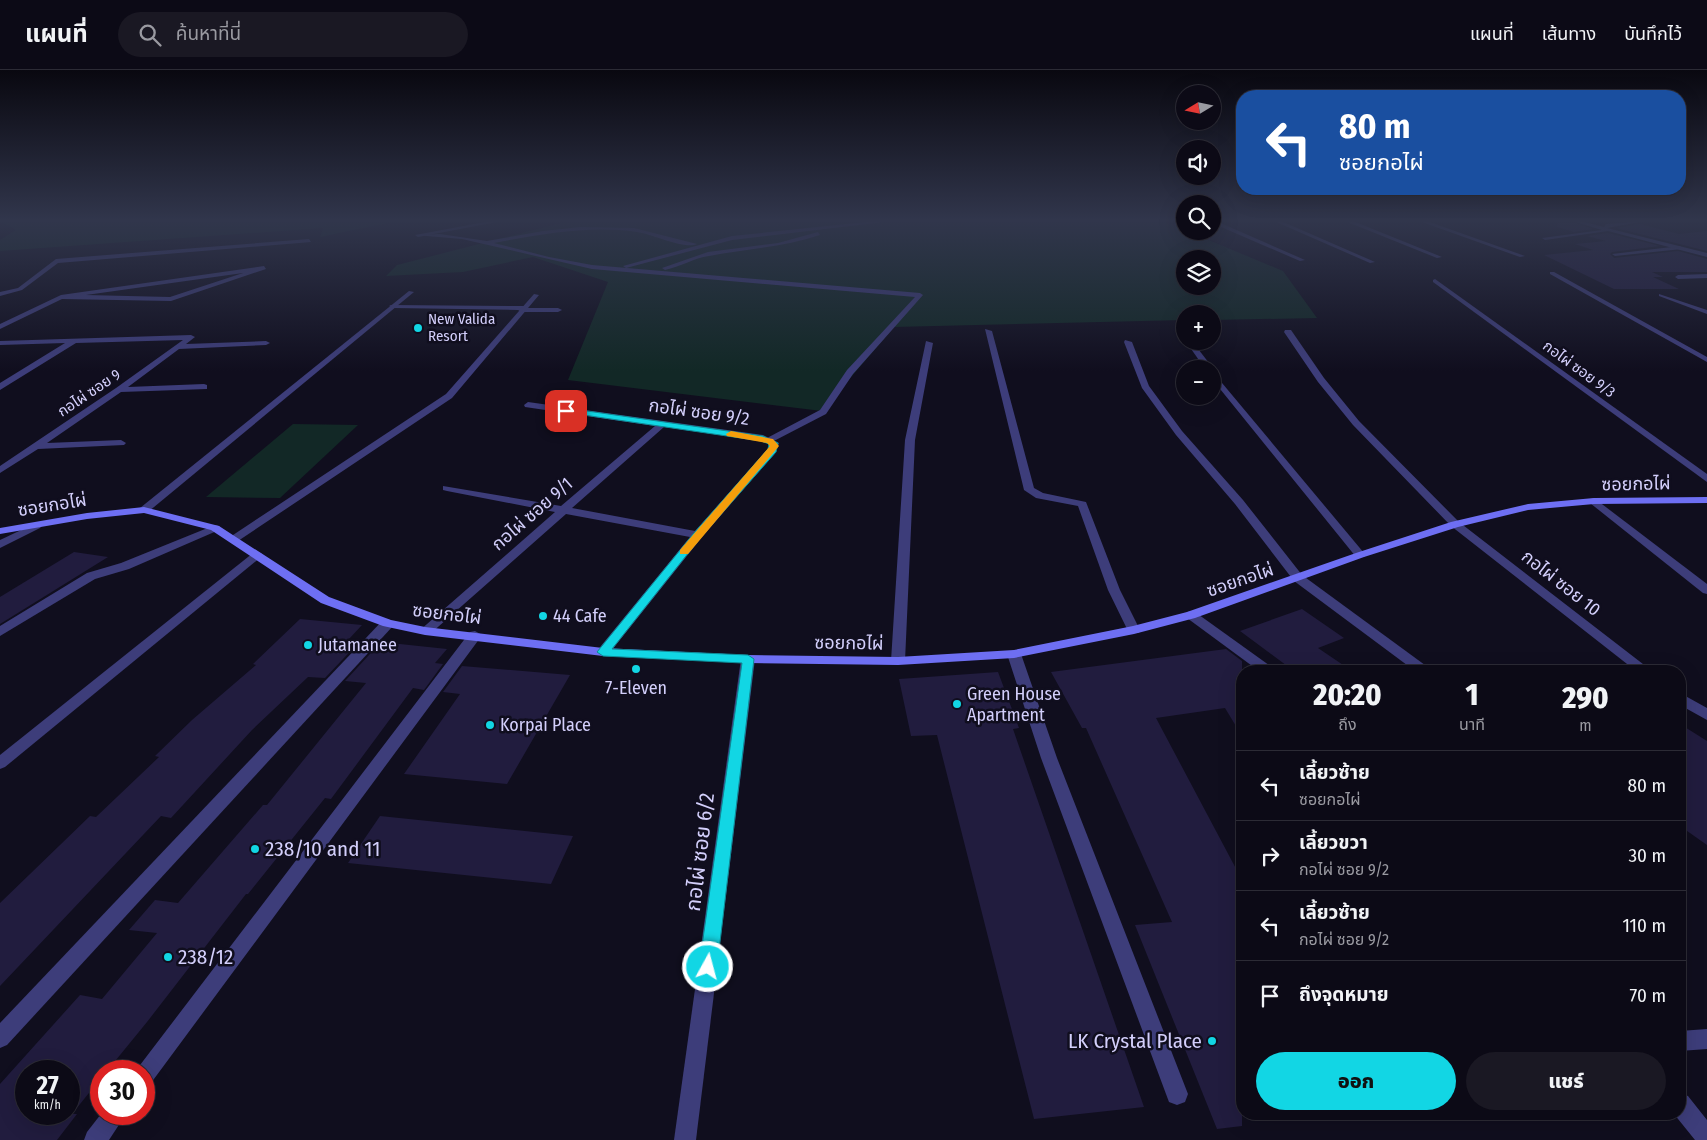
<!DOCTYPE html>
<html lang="th">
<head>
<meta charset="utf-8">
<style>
  :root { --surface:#0c0a16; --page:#1a1823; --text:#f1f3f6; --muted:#9a9aa1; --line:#2c2b35; --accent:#12d6e4 }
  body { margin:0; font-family:"Fira Sans Condensed","Noto Sans Thai",sans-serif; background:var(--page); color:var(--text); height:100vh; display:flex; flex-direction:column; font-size:19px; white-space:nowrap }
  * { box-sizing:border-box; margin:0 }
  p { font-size:16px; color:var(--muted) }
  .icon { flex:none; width:28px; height:28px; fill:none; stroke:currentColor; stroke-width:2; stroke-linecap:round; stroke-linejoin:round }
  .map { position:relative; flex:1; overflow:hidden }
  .side { position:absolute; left:1236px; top:595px; width:450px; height:455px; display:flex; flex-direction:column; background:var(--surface); border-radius:20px; box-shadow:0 5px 20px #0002,0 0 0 1px var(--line) }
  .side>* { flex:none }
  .guide { position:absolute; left:1236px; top:20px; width:450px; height:105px; border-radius:20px; box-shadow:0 5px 20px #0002,0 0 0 1px var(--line); background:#1a4fa0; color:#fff; overflow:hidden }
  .needle { width:32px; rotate:260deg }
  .controls { position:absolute; left:1176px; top:15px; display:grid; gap:10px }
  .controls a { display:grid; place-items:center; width:45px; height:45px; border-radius:50%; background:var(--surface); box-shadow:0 5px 20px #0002,0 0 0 1px var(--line); font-size:25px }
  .speed { position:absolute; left:15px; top:990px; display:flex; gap:10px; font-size:25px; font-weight:700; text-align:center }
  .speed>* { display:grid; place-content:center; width:65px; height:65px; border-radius:50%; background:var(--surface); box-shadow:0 5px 20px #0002,0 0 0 1px var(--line); line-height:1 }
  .speed small { font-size:12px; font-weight:400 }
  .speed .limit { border:8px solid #d22; background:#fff; color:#111 }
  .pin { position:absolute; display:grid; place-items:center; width:42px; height:42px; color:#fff; margin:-21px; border-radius:10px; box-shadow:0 2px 8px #0006 }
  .me { position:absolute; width:55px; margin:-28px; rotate:7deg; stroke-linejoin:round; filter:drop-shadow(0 0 4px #0008) }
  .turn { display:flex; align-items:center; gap:18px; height:105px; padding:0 20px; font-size:22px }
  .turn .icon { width:65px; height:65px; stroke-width:2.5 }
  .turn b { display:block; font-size:35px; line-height:42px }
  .eta { display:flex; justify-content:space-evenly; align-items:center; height:85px; text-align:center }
  .eta b { font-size:30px; font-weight:800; line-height:35px }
  .primary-button { display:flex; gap:10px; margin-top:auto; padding:10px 20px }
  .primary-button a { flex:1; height:58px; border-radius:30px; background:var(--accent); color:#111; font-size:20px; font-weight:800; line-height:58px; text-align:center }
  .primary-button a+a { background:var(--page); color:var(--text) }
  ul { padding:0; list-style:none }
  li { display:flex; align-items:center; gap:15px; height:70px; padding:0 20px; border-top:1px solid var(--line) }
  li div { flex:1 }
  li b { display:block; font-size:19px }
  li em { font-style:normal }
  header { display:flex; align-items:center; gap:30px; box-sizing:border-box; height:70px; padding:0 25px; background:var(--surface); border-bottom:1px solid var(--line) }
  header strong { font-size:24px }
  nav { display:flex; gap:28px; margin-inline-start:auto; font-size:18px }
  .search { width:350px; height:45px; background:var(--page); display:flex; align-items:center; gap:12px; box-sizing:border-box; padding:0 18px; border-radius:28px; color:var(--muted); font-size:19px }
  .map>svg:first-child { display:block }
</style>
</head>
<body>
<header>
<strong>แผนที่</strong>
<div class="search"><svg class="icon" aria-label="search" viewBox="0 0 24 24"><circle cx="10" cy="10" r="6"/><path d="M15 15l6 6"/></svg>ค้นหาที่นี่</div>
<nav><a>แผนที่</a><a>เส้นทาง</a><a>บันทึกไว้</a></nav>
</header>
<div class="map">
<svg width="1707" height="1070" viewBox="0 0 1707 1070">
  <rect width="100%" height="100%" fill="#100e1e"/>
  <!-- green -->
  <g fill="#122826" fill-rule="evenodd">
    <path d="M0,151H397L320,167L323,158L0,181V170L16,160Z"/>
    <path d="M569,151H1163L1283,201L1317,248L1213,250L1212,244H1185V250L894,257L822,341L568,310L608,212L533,187L463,202L386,206L397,195ZM1185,189H1212V216H1185Z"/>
    <path d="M293,354L358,355L280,428L206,427Z"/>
  </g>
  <!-- building -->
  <g fill="#211c3e" fill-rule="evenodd">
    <path d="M1558,151H1570L1593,159L1574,162L1557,157Z"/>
    <path d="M1640,154L1679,164L1707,161V181L1616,158Z"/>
    <path d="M1608,163L1660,176L1612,182L1610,184L1614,188L1678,181L1707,189V202H1652L1663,207H1653L1679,219H1614L1544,185L1593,180L1575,174L1606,171L1587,166Z"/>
    <path d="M74,482L108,487L0,554V527Z"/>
    <path d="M1302,539L1344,568L1318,578L1352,601H1294L1240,561Z"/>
    <path d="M300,549L362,555L349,569L361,570L325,608L308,607L252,660L171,748L161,746L0,916V833L90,746L96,747L159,687L155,686L192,650L256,595L253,594Z"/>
    <path d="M381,572L447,579L435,593L443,594L424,620L413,618L331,729L325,728L248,824H246L147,952L107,1001H101V1008L72,1044H77L57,1070H0V1014L80,925L102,929L157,863L129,860L155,830L178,833L263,735H267L366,613L345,611ZM26,1001H69V1044H26Z"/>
    <path d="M1226,579L1242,591V666L1225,638L1156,648L1242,810V1056L1217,1059L1135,855L1172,852L1086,658H1082L1051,602Z"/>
    <path d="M462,596L570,605L507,714L404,704L460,624L443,622Z"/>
    <path d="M998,602L1019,658L1013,659L1144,1037L1034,1049L937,665L911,666L899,609Z"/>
    <path d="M1680,654L1707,671V775L1680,756Z"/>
    <path d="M380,746L573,766L551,814L348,793Z"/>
  </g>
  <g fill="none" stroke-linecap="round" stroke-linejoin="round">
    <!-- lane -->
    <g fill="#3d3d7a" fill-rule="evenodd">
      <path d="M875,151H892L732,170L626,198L623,196L732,166Z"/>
      <path d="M580,157L634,158L697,174C685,180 652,164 637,162C590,155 541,164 494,173L549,187L592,195L920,223L923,225L853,304L826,344L770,373L765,370L767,368L820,340L847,300L915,227L592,199L462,169L415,165L440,164L487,171L543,161Z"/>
      <path d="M818,162L820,165C784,177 747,179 709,186C694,188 680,197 665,200L662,198L708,182L778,173Z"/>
      <path d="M1680,176L1682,179L1615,186L1612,184Z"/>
      <path d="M1707,204V208L1678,209L1675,207L1678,205Z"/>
      <path d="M1659,224L1707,240V244L1659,226Z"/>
      <path d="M391,235L524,236L527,238H558L562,240L558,242H522L518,240L393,238L389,236Z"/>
      <path d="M1594,428L1707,514V524L1703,523L1590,433V429Z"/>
      <path d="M257,482L261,483L263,485L261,487L5,697L0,699V685L253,483Z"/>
      <path d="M1298,504L1302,505L1429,598L1431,601H1415L1294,511L1292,508Z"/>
      <path d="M1014,580L1021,584L1057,688L1188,1024L1185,1032L1177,1035L1169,1032L1166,1024L1041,688L1007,584Z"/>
    </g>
    <!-- street -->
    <g fill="#3d3d7a" fill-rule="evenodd">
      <path d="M490,151H502L418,167L415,165Z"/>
      <path d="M1212,151H1216L1305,190L1300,191L1212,153Z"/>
      <path d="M1274,151H1281L1375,192L1370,193Z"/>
      <path d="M1345,151H1353L1442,187L1437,188Z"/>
      <path d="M1419,151H1427L1525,186L1520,187Z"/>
      <path d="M1572,151H1581L1604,157L1606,154L1645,151L1607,158L1707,183V187L1608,161L1545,170L1542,168L1602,160Z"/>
      <path d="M309,169L311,172L58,193L22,220L0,226V222L18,218L56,189Z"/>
      <path d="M264,196L266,199L171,231L62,229L0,259V254L61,225ZM243,203L170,227L86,225Z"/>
      <path d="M1550,202H1554L1707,287V292L1550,204Z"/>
      <path d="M1435,209L1707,404V412L1433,212V210Z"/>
      <path d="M409,221L414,222L148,442H140L139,440L140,438Z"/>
      <path d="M534,224L539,225L452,328L238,471H230L228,469L230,467L446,324Z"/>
      <path d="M985,259L992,261L1034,418L1043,423L1086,432L1120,520L1140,560L1139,563H1129L1108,520L1078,436L1036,428L1024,420Z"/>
      <path d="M1285,260H1291L1324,308L1359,351L1459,452L1652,601H1636L1451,456L1353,355L1318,312L1284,262Z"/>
      <path d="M191,265L195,267L186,274L266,271L270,273L266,275L179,279L128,317L204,314L207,315V319L121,322L47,373L121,370L126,373L124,375L38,379L0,403V396L116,318L183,270L76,273L0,320V313L65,273L0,275V271Z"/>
      <path d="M1125,270L1132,272L1149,316L1182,361L1243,430L1302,505L1304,508L1302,511H1294L1235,434L1176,365L1142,318L1124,272Z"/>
      <path d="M1185,270L1192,271L1212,297L1213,299L1212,300L1205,299Z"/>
      <path d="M926,271L933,273L915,370L905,591L898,595L891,591L905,370Z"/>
      <path d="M1212,301L1364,483L1366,485L1364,487H1356L1212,309Z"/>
      <path d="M528,332L763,365L779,373L776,382L702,467L608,585H598L596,582L690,467L566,444L430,564H420L419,561L555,442L447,421L443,420V416L561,436L655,356L525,337L524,335ZM664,357L761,371L769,374L768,379L695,461L572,438Z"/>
      <path d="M36,453L42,456L40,458L0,478V470Z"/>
      <path d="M215,455L219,456L221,458L219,460L129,499L95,509L0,566V556L87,503L121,493Z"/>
      <path d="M1191,541L1195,542L1273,598L1275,601H1259L1187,548L1185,545L1187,542Z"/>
      <path d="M388,549L394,553L393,556L7,975L0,978V953L383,550Z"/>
      <path d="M475,561L482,565L480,568L151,1013L144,1016V1001H135L137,999L470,562Z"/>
      <path d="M748,585L755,589L696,1070H674L741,589Z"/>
      <path d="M1680,623L1707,638V650L1680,635Z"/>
      <path d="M1707,959V979L1680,981V961Z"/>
      <path d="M1680,1023L1688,1026L1707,1050V1070H1695L1674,1044H1680Z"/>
      <path d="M101,1044H126L109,1070H84L87,1062Z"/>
    </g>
    <!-- secondary -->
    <path fill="#6e6ff3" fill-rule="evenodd" d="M1707,427V433L1594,434L1528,440L1458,457L1364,487L1195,548L1134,564L1014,588L898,595L748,593L603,586L425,565L383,556L321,533L211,460L144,443L87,449L0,464V458L87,443L144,437L219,456L329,527L391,550L425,557L603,578L748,585L898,587L1014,580L1133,556L1187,542L1356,483L1451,452L1528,434L1594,428Z"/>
  </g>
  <!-- sky -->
  <linearGradient id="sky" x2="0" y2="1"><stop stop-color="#090810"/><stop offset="0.5" stop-color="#31364c"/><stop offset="1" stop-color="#31364c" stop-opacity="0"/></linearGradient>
  <rect width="1707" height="301" fill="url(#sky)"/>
  <!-- route -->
  <path fill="#12d6e4" stroke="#0c8b94" d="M566,338L763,366L778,373L776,382L701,467L612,579L748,585L754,589L717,897L714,902L708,905L702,902L699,897L742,593L603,586L597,582L694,463L768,379L769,374L761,371L563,342L562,341Z"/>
  <!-- slow -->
  <path fill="#f59e0b" d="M731,361L773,369L779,376L688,484H680V480L770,376L767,373L727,366L726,364Z"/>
  <!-- markers -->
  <g fill="#12d6e4" stroke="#100e1e" stroke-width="2">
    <circle cx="418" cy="258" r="5"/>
    <circle cx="543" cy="546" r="5"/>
    <circle cx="308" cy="575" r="5"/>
    <circle cx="636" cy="599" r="5"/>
    <circle cx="957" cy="634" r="5"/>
    <circle cx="490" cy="655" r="5"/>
    <circle cx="255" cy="779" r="5"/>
    <circle cx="168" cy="887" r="5"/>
    <circle cx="1212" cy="971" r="5"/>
  </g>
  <g text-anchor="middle" stroke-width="5" stroke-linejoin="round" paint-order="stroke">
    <!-- far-poi labels -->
    <g font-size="15" fill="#d3cffb" stroke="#100e1e" text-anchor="start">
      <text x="428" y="254">New Valida<tspan x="428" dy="17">Resort</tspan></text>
    </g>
    <!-- far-street labels -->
    <g font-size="15" fill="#d3cffb" stroke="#100e1e">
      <text transform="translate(1579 299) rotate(36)" y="5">กอไผ่ ซอย 9/3</text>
      <text transform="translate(89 323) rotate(-34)" y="5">กอไผ่ ซอย 9</text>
    </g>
    <!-- street labels -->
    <g font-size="18" fill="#d3cffb" stroke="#100e1e">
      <text transform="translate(699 342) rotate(8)" y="6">กอไผ่ ซอย 9/2</text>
      <text transform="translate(1636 414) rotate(-1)" y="6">ซอยกอไผ่</text>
      <text transform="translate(52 435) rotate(-9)" y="6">ซอยกอไผ่</text>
      <text transform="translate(532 444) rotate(-41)" y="6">กอไผ่ ซอย 9/1</text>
      <text transform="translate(1240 510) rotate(-19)" y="6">ซอยกอไผ่</text>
      <text transform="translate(1561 513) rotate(38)" y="6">กอไผ่ ซอย 10</text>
      <text transform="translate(447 544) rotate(7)" y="6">ซอยกอไผ่</text>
      <text transform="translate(849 573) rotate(1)" y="6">ซอยกอไผ่</text>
    </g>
    <!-- poi labels -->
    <g font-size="18" fill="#d3cffb" stroke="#100e1e" text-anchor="start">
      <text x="553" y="552">44 Cafe</text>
      <text x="318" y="581">Jutamanee</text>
      <text x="636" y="624" text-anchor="middle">7-Eleven</text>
      <text x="967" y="630">Green House<tspan x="967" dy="21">Apartment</tspan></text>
      <text x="500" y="661">Korpai Place</text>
    </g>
    <!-- near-poi labels -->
    <g font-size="21" fill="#d3cffb" stroke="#100e1e" text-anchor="start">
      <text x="265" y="786">238/10 and 11</text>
      <text x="178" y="894">238/12</text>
      <text x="1202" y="978" text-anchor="end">LK Crystal Place</text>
    </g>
    <!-- near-street labels -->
    <g font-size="21" fill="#d3cffb" stroke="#100e1e">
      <text transform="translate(700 782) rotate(-83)" y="7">กอไผ่ ซอย 6/2</text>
    </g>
  </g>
</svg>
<div class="controls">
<a><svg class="needle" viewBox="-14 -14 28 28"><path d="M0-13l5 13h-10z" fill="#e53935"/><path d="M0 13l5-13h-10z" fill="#9a9aa1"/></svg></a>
<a><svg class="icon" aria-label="sound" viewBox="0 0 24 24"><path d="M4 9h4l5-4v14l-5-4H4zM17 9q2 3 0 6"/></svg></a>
<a><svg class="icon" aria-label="search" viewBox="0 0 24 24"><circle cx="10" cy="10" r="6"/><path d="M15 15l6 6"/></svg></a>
<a><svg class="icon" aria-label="layers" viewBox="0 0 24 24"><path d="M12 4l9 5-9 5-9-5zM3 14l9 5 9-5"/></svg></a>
<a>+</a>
<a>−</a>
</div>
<div class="speed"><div>27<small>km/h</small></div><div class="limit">30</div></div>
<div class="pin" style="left:566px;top:341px;background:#d93025"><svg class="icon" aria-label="arrive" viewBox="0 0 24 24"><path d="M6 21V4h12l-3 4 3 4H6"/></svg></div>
<svg class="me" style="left:708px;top:897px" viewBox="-20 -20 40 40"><circle r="17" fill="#12d6e4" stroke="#fff" stroke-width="3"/><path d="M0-11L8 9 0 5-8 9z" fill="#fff"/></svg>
<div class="guide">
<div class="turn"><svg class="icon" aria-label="left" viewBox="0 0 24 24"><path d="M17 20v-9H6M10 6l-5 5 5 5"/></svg><div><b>80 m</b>ซอยกอไผ่</div></div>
</div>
<section class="side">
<div class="eta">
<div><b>20:20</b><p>ถึง</p></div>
<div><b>1</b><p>นาที</p></div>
<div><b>290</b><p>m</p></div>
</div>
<ul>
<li><svg class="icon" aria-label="left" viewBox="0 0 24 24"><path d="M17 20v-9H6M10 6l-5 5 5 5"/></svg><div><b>เลี้ยวซ้าย</b><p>ซอยกอไผ่</p></div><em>80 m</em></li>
<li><svg class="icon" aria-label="right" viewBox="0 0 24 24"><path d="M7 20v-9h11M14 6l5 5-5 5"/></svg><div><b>เลี้ยวขวา</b><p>กอไผ่ ซอย 9/2</p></div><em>30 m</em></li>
<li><svg class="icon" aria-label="left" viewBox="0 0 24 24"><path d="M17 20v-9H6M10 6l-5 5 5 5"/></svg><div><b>เลี้ยวซ้าย</b><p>กอไผ่ ซอย 9/2</p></div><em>110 m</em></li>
<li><svg class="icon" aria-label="arrive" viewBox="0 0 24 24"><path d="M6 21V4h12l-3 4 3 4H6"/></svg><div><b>ถึงจุดหมาย</b></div><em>70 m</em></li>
</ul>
<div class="primary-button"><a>ออก</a><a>แชร์</a></div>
</section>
</div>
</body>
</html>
